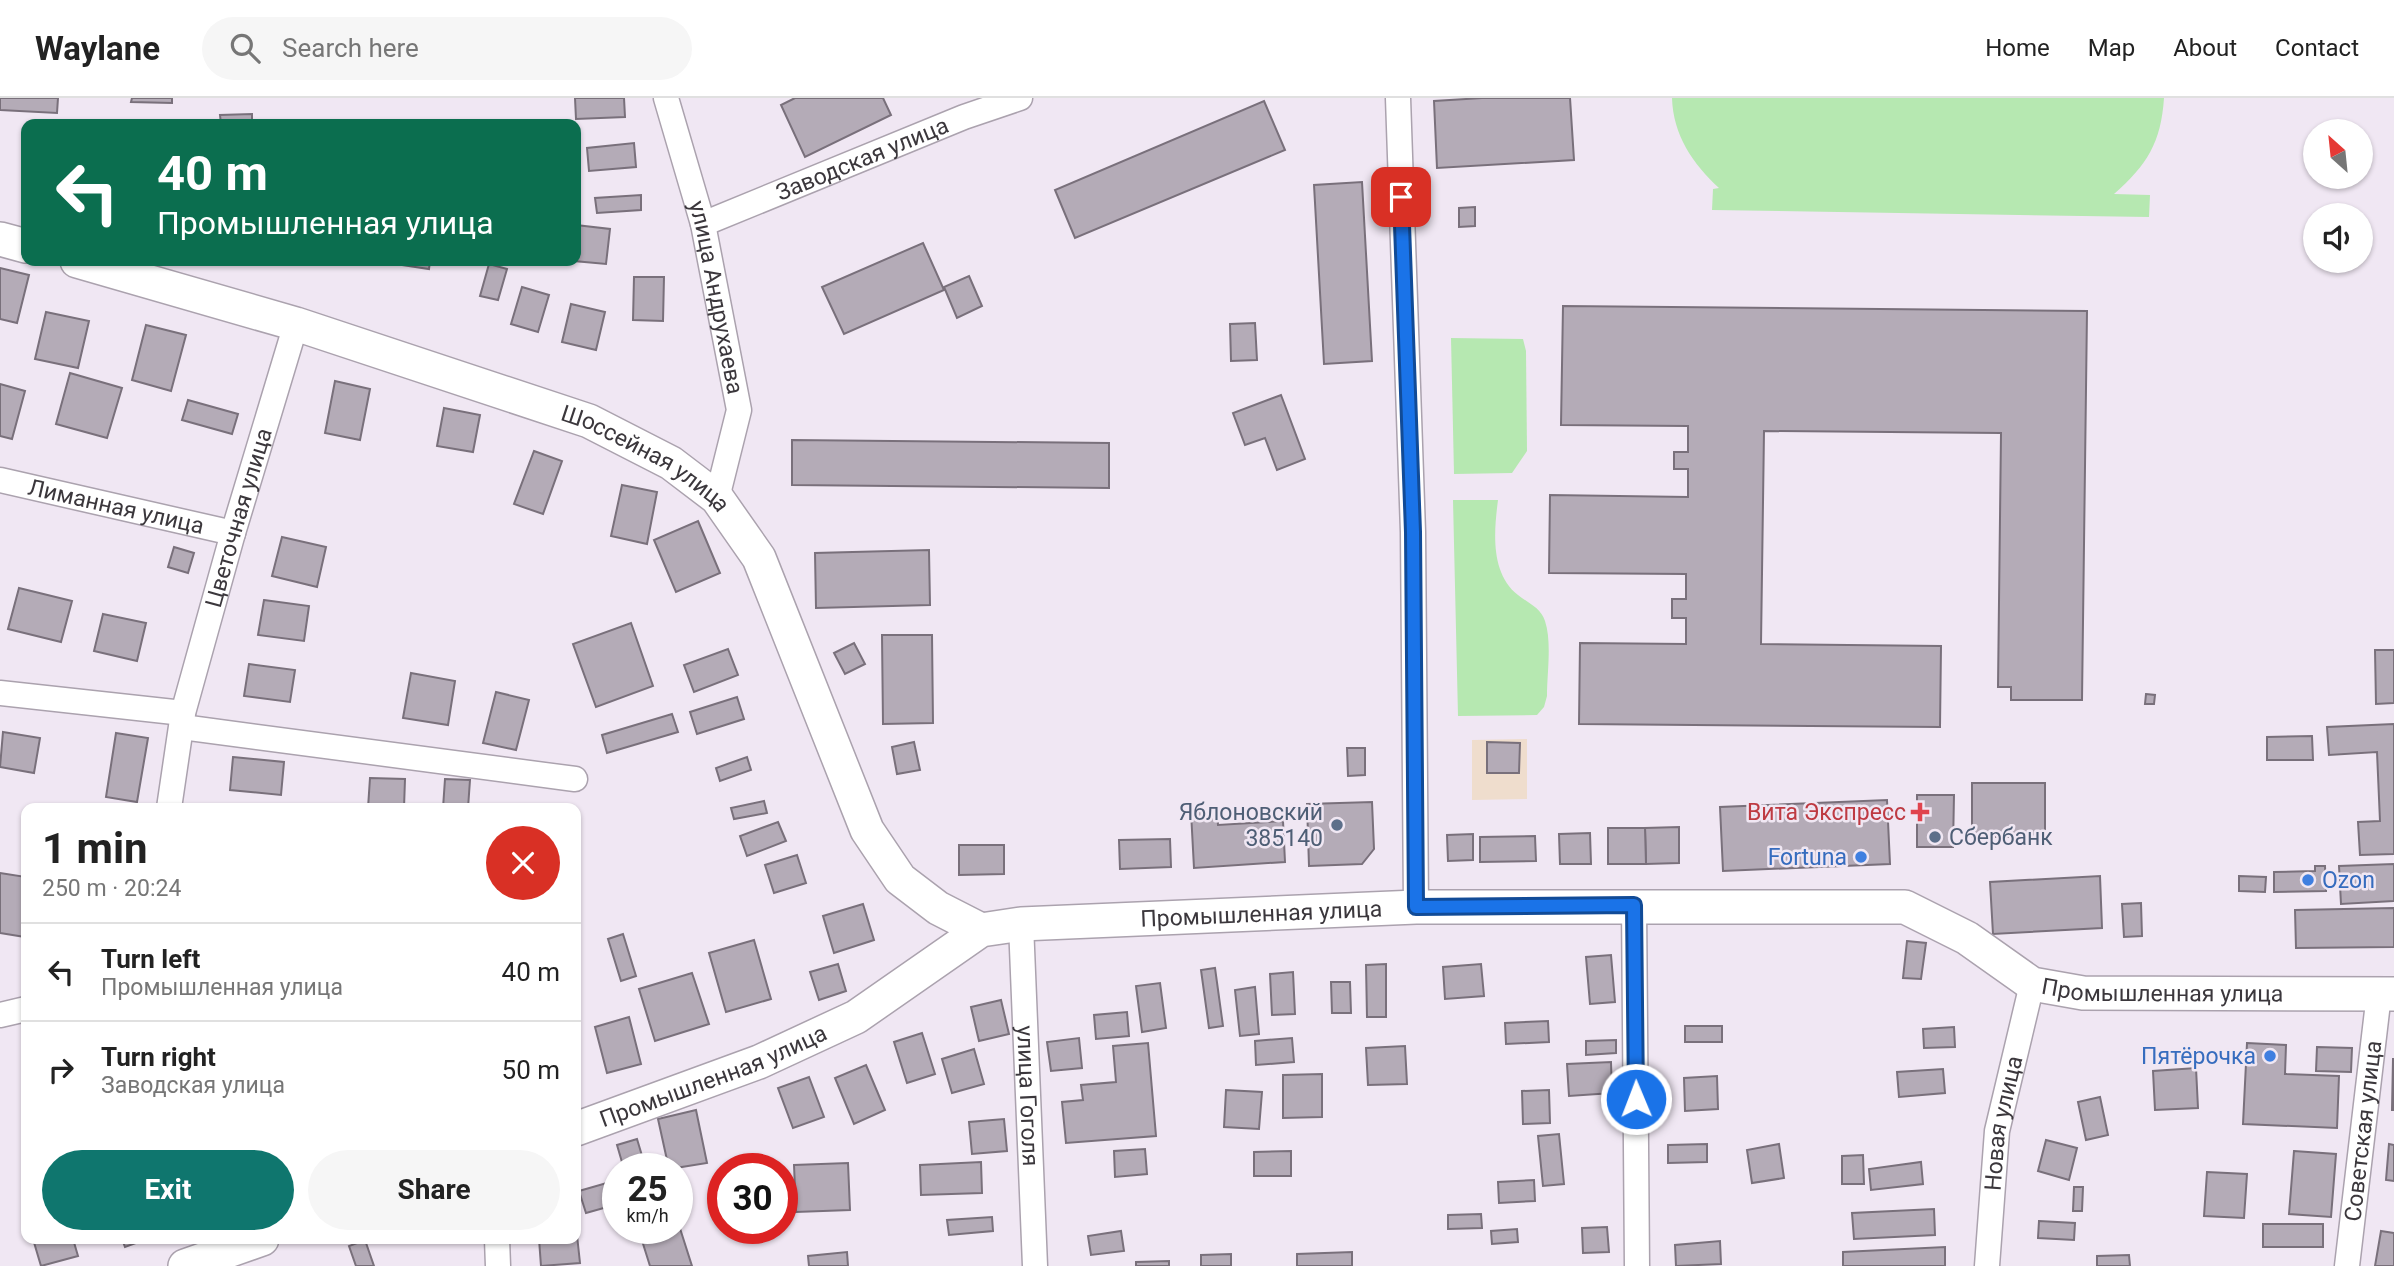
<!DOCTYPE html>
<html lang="en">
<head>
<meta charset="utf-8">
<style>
  :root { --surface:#fff; --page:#f6f6f6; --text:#222; --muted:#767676; --line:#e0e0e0; --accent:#0f766e }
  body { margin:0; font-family:Roboto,sans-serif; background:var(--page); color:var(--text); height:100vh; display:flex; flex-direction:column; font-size:26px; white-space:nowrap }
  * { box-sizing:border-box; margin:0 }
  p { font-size:23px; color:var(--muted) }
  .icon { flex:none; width:38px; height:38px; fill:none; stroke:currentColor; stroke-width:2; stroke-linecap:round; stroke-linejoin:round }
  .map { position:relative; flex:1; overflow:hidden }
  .drawer { position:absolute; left:21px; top:705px; width:560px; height:441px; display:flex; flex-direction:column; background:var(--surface); border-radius:14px; box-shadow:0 2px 5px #0004 }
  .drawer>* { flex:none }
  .top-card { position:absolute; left:21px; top:21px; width:560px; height:147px; border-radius:14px; box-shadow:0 2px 5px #0004; background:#0b6e4f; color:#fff; overflow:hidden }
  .needle { width:46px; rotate:333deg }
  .tools { position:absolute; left:2303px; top:21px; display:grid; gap:14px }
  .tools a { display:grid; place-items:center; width:70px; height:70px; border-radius:50%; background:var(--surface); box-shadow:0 2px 5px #0004; font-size:35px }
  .speed { position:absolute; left:602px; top:1055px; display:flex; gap:14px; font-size:35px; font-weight:700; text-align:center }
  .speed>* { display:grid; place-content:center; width:91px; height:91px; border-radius:50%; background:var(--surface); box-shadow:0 2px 5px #0004; line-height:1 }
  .speed small { font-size:18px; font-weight:400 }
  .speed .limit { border:10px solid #d22; background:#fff; color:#111 }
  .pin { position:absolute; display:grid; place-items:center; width:60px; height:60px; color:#fff; margin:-30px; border-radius:14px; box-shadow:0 4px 10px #0006 }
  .me { position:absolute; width:77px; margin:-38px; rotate:359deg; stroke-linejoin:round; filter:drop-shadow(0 0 5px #0008) }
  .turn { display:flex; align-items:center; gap:24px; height:147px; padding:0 21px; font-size:32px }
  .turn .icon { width:91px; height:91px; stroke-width:2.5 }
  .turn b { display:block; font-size:49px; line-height:60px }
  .round { display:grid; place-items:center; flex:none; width:74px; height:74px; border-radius:37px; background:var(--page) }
  .summary { display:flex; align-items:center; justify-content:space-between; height:119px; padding:0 21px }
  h1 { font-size:42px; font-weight:700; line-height:52px }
  .cta { display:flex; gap:14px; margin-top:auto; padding:14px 21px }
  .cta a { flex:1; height:80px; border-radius:42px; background:var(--accent); color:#fff; font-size:28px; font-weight:700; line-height:80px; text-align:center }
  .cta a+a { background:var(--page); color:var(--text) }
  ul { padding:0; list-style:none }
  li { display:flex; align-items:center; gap:21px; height:98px; padding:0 21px; border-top:2px solid var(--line) }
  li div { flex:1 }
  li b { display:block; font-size:26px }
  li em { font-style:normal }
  header { display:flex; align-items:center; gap:42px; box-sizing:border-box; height:98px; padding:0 35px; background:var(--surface); border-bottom:2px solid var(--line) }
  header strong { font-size:33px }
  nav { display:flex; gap:38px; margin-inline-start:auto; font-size:24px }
  .search { width:490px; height:63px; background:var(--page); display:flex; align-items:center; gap:18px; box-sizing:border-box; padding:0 24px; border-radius:38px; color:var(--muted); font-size:26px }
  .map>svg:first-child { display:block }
</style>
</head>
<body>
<header>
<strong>Waylane</strong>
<div class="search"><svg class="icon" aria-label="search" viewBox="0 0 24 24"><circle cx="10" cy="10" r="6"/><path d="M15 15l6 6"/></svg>Search here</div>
<nav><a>Home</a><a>Map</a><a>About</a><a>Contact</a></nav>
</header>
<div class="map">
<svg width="2394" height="1168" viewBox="0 0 2394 1168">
  <rect width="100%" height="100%" fill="#f0e7f3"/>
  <!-- industrial -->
  <path fill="#efddcd" d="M1527,641V701L1472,702V642Z"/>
  <!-- green -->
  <g fill="#b6e8b1">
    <path d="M1672,0H2164C2161,45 2147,67 2114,96L2150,97L2149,119L1712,112L1713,91L1719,90C1693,66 1673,37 1672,0Z"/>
    <path d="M1451,240L1523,241L1526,253L1527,353L1512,375L1454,376Z"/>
    <path d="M1453,402H1498C1494,433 1490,475 1518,497C1528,505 1541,510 1545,523C1552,544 1547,575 1547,598L1544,609L1537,617L1458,618Z"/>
  </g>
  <!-- building -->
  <g fill="#b4abb7" stroke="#79707b" stroke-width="2">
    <path d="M0,0H58L57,15L0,12Z"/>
    <path d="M132,0H172V5L131,4Z"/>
    <path d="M575,0H624L625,19L576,21Z"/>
    <path d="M795,0H883L891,17L805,59L781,7Z"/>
    <path d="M1482,0H1570L1574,62L1437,70L1434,3Z"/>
    <path d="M1264,3L1285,52L1075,140L1055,92Z"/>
    <path d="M252,16V26H221L220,17Z"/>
    <path d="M634,45L636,69L589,73L587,50Z"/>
    <path d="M1362,84L1372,263L1324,266L1314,87Z"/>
    <path d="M641,97V112L597,115L595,100Z"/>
    <path d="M1475,109V128L1459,129V110Z"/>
    <path d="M576,127L610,131L606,166L574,163Z"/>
    <path d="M923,145L944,192L844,236L822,189Z"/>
    <path d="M396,163H430L429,171L395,166Z"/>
    <path d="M489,166L507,171L498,202L480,198Z"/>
    <path d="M0,170L29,177L17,225L0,221Z"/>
    <path d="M969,178L982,208L957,220L944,189Z"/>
    <path d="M634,179H664L663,223L633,222Z"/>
    <path d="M522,189L549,197L538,234L511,226Z"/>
    <path d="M571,206L605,214L596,252L562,244Z"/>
    <path d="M1563,208L2087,213L2082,602H2011V589H1998L2001,335L1764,333L1761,546L1941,548L1940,629L1579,626L1580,545L1686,546V520H1672V501H1686V476L1549,475L1550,397L1688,399V371H1674V354H1688V328L1561,327Z"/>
    <path d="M46,214L89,223L78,270L35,261Z"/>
    <path d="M1255,225L1257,262L1231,263L1230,226Z"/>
    <path d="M146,227L186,237L171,293L132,282Z"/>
    <path d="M70,275L122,290L107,340L56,326Z"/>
    <path d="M335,283L370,291L360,342L325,335Z"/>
    <path d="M0,286L25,293L12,341L0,338Z"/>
    <path d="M1281,297L1305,361L1277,372L1265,340L1245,347L1233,315Z"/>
    <path d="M188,302L238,316L232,336L182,322Z"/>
    <path d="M444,310L480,317L473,354L437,348Z"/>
    <path d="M792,342L1109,345V390L792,387Z"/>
    <path d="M534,353L562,363L543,416L514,406Z"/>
    <path d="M622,387L657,394L647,446L611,438Z"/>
    <path d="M698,423L720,475L676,494L654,442Z"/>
    <path d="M282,439L326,449L317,489L272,478Z"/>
    <path d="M174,449L194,455L188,475L168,469Z"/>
    <path d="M929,452L930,507L816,510L815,455Z"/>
    <path d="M19,490L72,503L61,544L8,531Z"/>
    <path d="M264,502L309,508L304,543L258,537Z"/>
    <path d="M103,516L146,525L137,563L94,553Z"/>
    <path d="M631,525L653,588L596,609L573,546Z"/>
    <path d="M882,537H932L933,625L883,626Z"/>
    <path d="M854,545L865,566L845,576L834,555Z"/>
    <path d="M728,551L738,577L694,594L684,567Z"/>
    <path d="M2375,552H2394V605L2376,606Z"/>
    <path d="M249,566L295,572L290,604L244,598Z"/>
    <path d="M411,575L455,583L448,627L403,620Z"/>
    <path d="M496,594L529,602L516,652L483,645Z"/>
    <path d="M2146,596L2155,597L2154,606H2145Z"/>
    <path d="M737,599L744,621L697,636L690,614Z"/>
    <path d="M672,616L678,634L607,655L602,637Z"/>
    <path d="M2394,626V756L2360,757L2358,724L2380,723L2377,654L2329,657L2327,629Z"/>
    <path d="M3,634L40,640L34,675L0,669Z"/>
    <path d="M116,635L148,640L137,704L106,699Z"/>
    <path d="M2312,638L2313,662H2267V639Z"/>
    <path d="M914,644L920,672L897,676L892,649Z"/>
    <path d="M1487,644L1520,645L1519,675H1487Z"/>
    <path d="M1347,650H1365V677L1348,678Z"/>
    <path d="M233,659L284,664L281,697L230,692Z"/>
    <path d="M747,659L751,672L720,683L716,670Z"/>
    <path d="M370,680L405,681L404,710H368Z"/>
    <path d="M445,681L470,682L468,710H443Z"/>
    <rect x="1972" y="685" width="73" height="54"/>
    <path d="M1917,697H1954L1953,749H1917Z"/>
    <path d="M1887,702L1890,766L1723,773L1720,709Z"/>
    <path d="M764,703L767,715L734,721L731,710Z"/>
    <path d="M1372,704L1374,751L1362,766L1309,768L1307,706Z"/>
    <path d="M1217,712L1218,727L1283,723L1285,764L1194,770L1191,714Z"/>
    <path d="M778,724L786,743L747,758L740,738Z"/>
    <path d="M1679,729V765L1646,766L1645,730Z"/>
    <path d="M1608,730H1645L1646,766H1608Z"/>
    <path d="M1590,735L1591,766H1560L1559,736Z"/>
    <path d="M1473,736V762L1448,763L1447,737Z"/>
    <path d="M1535,738L1536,763L1480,764V739Z"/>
    <path d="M1170,741L1171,769L1120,771L1119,742Z"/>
    <path d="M959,747H1004V776L959,777Z"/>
    <path d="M797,757L806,785L774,795L765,767Z"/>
    <path d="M2394,766V803L2341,806L2339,768Z"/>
    <path d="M2315,768H2325L2326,793L2274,794V774L2315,773Z"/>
    <path d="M0,775L26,779L25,839L0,835Z"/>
    <path d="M2100,778L2102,830L1993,836L1990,784Z"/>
    <path d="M2239,778L2266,779L2265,794L2239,793Z"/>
    <path d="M2141,805L2142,838L2124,839L2122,806Z"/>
    <path d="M863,806L874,842L834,855L823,818Z"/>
    <path d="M2394,810V849L2296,850L2295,812Z"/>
    <path d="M623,836L636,878L621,883L608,841Z"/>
    <path d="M754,842L771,901L726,914L709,855Z"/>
    <path d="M1907,843L1926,845L1921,881L1903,880Z"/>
    <path d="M1611,857L1615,904L1590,906L1586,859Z"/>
    <path d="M838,866L846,893L819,902L810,874Z"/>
    <path d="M1386,866V919H1367L1366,867Z"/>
    <path d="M1481,866L1484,898L1445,901L1443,869Z"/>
    <path d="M1215,870L1223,928L1209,930L1201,872Z"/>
    <path d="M1293,874L1295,916L1272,917L1270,876Z"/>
    <path d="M692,875L709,926L655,943L639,891Z"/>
    <path d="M1331,884H1350L1351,915H1332Z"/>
    <path d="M1160,885L1166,930L1142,934L1136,888Z"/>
    <path d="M1255,889L1259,936L1240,938L1235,892Z"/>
    <path d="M1001,902L1009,936L979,943L971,909Z"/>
    <path d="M1127,914L1129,938L1096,941L1094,917Z"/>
    <path d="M629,919L641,966L607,975L595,929Z"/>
    <path d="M1548,923L1549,944L1506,946L1505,925Z"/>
    <rect x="1685" y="928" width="37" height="16"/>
    <path d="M1954,929L1955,949L1924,950L1923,931Z"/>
    <path d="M922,935L935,976L907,985L894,944Z"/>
    <path d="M1079,940L1082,970L1051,973L1047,944Z"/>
    <path d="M1292,940L1294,964L1256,967L1255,943Z"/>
    <path d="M1616,942V955L1586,957V943Z"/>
    <path d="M1148,945L1156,1038L1066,1045L1062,1004L1083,1002L1081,987L1116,984L1113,948Z"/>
    <path d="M2247,945L2286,947L2285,976L2339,978L2337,1030L2243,1026Z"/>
    <path d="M1405,948L1407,986L1368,987L1366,950Z"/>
    <path d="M2317,949L2352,950L2351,974L2316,973Z"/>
    <path d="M974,951L984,986L952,995L942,961Z"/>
    <path d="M2393,961H2394V1012H2392Z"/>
    <path d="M1611,964L1612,995L1569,998L1567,966Z"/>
    <path d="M866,967L885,1012L854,1026L835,980Z"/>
    <path d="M2196,970L2198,1010L2155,1012L2153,973Z"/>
    <path d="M1943,971L1945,995L1899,999L1897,974Z"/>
    <path d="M1322,976V1019L1283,1020V977Z"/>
    <path d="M1717,978L1718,1011L1685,1013L1684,980Z"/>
    <path d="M809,979L824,1019L793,1030L778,990Z"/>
    <path d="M1226,992L1262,994L1259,1031L1224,1029Z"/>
    <path d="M1549,992L1550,1025L1523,1026L1522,993Z"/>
    <path d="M2100,999L2108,1037L2086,1042L2078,1004Z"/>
    <path d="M696,1012L707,1065L669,1071L658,1021Z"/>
    <path d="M1004,1021L1007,1053L972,1056L969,1024Z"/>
    <path d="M1559,1036L1564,1086L1543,1088L1538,1038Z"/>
    <path d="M637,1041L646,1071H624L617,1047Z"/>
    <path d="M2046,1042L2077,1050L2069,1082L2038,1073Z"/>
    <path d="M1707,1046V1064L1668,1065V1047Z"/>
    <path d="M1779,1046L1784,1080L1752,1085L1747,1052Z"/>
    <path d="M2389,1046L2394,1047V1083L2386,1082Z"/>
    <path d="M1145,1051L1147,1076L1115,1079L1114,1053Z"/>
    <path d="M1291,1053V1078H1254V1054Z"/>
    <path d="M2294,1053L2336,1056L2331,1119L2289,1116Z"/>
    <path d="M1863,1057L1864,1086H1842V1058Z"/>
    <path d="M981,1064L982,1095L921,1097L920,1067Z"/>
    <path d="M1921,1064L1923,1086L1871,1092L1869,1071Z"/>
    <path d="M848,1065L850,1112L796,1114L794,1067Z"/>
    <path d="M2207,1074L2247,1076L2244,1120L2204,1118Z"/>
    <path d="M617,1082L618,1106L586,1115L579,1093Z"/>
    <path d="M1534,1082L1535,1103L1499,1105L1498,1084Z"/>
    <path d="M2074,1089H2083L2082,1113H2073Z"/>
    <path d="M1934,1111L1935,1137L1854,1141L1852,1115Z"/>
    <path d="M1481,1116L1482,1130L1448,1131V1117Z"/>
    <path d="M992,1119L993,1133L949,1137L947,1122Z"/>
    <path d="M677,1121L692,1168H650L639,1133L677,1130Z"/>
    <path d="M2039,1123L2075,1125L2074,1142L2038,1140Z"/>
    <rect x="2263" y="1126" width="60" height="23"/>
    <path d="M576,1128L580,1165L541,1168L539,1141H576Z"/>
    <path d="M1607,1129L1609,1154L1583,1155L1582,1130Z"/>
    <path d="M1517,1131L1518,1144L1492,1146L1491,1133Z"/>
    <path d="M1121,1133L1124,1153L1091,1157L1088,1138Z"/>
    <path d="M2381,1133L2394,1135V1168H2375Z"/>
    <path d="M33,1141H73L78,1158L41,1168Z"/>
    <path d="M122,1141H144V1142L125,1149Z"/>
    <path d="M365,1142L374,1168H356L349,1148Z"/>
    <path d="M1720,1143L1721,1166L1676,1168L1675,1147Z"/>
    <path d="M1945,1149V1168H1843V1154Z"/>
    <path d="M847,1154L848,1168H809L808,1158Z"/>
    <path d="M1352,1154V1168H1297V1156Z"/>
    <path d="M1231,1156V1168H1201V1157Z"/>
    <path d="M2129,1157L2130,1168H2097V1158Z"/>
    <path d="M1169,1163V1168H1136V1164Z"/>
  </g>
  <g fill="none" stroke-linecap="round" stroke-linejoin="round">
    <!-- street casing -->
    <g stroke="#aba2ae" stroke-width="27">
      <g id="street">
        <path id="s1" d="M666,0L703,126L739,312L717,400"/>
        <path d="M1398,0L1413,434L1416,809"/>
        <path id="s2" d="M703,126L964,19L1020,0"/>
        <path id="s3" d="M0,382L233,435"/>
        <path d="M0,595L183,615"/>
        <path d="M182,629L575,681"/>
        <path id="s4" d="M169,710L183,615L233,435L296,226"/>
        <path d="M1634,807L1637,1168"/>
        <path id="s5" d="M1021,826L1035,1168"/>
        <path d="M0,917L26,911"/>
        <path d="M497,1141L498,1168"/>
        <path id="s6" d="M1987,1168L1997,1033L2032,886"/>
        <path id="s7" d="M2347,1168L2379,896"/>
      </g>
    </g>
    <!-- secondary casing -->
    <g stroke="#aba2ae" stroke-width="36">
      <g id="secondary">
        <path d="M0,141L26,148"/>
        <path id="s8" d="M77,163L296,226L589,323L671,365L717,400L759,460L867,732L900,781L938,810L981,832"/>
        <path id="s9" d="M576,1031L759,964L856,919L981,832L1021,826L1416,809H1905L1967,840L2032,886L2083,895L2394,896"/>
        <path d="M185,1168L262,1141"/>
      </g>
    </g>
    <!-- street -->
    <use href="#street" stroke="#fff" stroke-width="24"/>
    <!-- secondary -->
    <use href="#secondary" stroke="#fff" stroke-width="33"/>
  </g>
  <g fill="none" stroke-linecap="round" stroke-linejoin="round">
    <!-- route casing -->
    <g stroke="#114b97" stroke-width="18">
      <path id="route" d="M1401,99L1413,434L1416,809L1634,807L1636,1001"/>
    </g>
    <!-- route -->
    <use href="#route" stroke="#1a73e8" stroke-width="12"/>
  </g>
  <!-- markers -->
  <path fill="#e0444e" stroke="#f0e7f3" stroke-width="2.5" d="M1916.5 703.5h7v7h7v7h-7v7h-7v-7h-7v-7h7z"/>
  <g fill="#5c6f8a" stroke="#f0e7f3" stroke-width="2.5">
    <circle cx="1337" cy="727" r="7"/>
    <circle cx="1935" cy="739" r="7"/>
  </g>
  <g fill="#3f7fe0" stroke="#f0e7f3" stroke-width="2.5">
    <circle cx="1861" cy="759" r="7"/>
    <circle cx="2308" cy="782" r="7"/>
    <circle cx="2270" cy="958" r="7"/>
  </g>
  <g text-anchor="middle" stroke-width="5" stroke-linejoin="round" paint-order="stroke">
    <!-- street labels -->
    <g font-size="23" fill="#3b373c" stroke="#f0e7f3">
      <text dy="8" stroke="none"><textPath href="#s2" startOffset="172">Заводская улица</textPath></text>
      <text dy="8" stroke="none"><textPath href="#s1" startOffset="206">улица Андрухаева</textPath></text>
      <text dy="8" stroke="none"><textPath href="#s8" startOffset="604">Шоссейная улица</textPath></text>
      <text dy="8" stroke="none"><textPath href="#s3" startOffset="119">Лиманная улица</textPath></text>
      <text dy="8" stroke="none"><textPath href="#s4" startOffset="299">Цветочная улица</textPath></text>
      <text dy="8" stroke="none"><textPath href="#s9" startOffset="735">Промышленная улица</textPath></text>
      <text dy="8" stroke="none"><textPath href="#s9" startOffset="1659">Промышленная улица</textPath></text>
      <text dy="8" stroke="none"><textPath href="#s9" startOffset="147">Промышленная улица</textPath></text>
      <text dy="8" stroke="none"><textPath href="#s5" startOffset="172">улица Гоголя</textPath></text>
      <text dy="8" stroke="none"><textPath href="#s6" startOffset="144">Новая улица</textPath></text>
      <text dy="8" stroke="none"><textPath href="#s7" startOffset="136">Советская улица</textPath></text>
    </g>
    <!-- service labels -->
    <g font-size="23" fill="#4e5e75" stroke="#f0e7f3" text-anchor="end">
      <text x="1323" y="722">Яблоновский<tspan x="1323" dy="26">385140</tspan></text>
      <text x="1949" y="747" text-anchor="start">Сбербанк</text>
    </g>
    <!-- health labels -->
    <g font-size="23" fill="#be3a42" stroke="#f0e7f3" text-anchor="end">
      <text x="1906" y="722">Вита Экспресс</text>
    </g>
    <!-- shop labels -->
    <g font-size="23" fill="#366cbe" stroke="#f0e7f3" text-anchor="end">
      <text x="1847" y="767">Fortuna</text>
      <text x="2322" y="790" text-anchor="start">Ozon</text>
      <text x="2256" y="966">Пятёрочка</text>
    </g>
  </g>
</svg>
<div class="tools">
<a><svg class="needle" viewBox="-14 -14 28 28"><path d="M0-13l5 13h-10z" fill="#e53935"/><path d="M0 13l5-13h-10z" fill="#767676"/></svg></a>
<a><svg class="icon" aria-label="sound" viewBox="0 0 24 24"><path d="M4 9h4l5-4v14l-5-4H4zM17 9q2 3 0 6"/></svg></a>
</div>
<div class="speed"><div>25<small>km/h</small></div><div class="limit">30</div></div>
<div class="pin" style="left:1401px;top:99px;background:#d93025"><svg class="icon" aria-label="arrive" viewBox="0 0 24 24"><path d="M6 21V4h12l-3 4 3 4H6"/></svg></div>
<svg class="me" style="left:1636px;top:1001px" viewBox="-20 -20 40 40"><circle r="17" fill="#1a73e8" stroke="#fff" stroke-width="3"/><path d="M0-11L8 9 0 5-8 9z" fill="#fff"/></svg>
<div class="top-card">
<div class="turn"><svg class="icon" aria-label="left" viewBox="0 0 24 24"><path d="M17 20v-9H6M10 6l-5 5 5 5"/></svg><div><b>40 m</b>Промышленная улица</div></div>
</div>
<section class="drawer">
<div class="summary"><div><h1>1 min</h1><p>250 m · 20:24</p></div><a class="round" style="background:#d93025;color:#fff"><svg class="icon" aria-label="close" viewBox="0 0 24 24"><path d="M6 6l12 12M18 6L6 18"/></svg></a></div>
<ul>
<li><svg class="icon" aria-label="left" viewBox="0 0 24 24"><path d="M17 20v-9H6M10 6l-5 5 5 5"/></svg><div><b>Turn left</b><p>Промышленная улица</p></div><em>40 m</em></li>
<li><svg class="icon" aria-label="right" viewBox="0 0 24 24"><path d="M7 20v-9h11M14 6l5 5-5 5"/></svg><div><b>Turn right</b><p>Заводская улица</p></div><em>50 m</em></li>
</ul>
<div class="cta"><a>Exit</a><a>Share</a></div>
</section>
</div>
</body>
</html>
